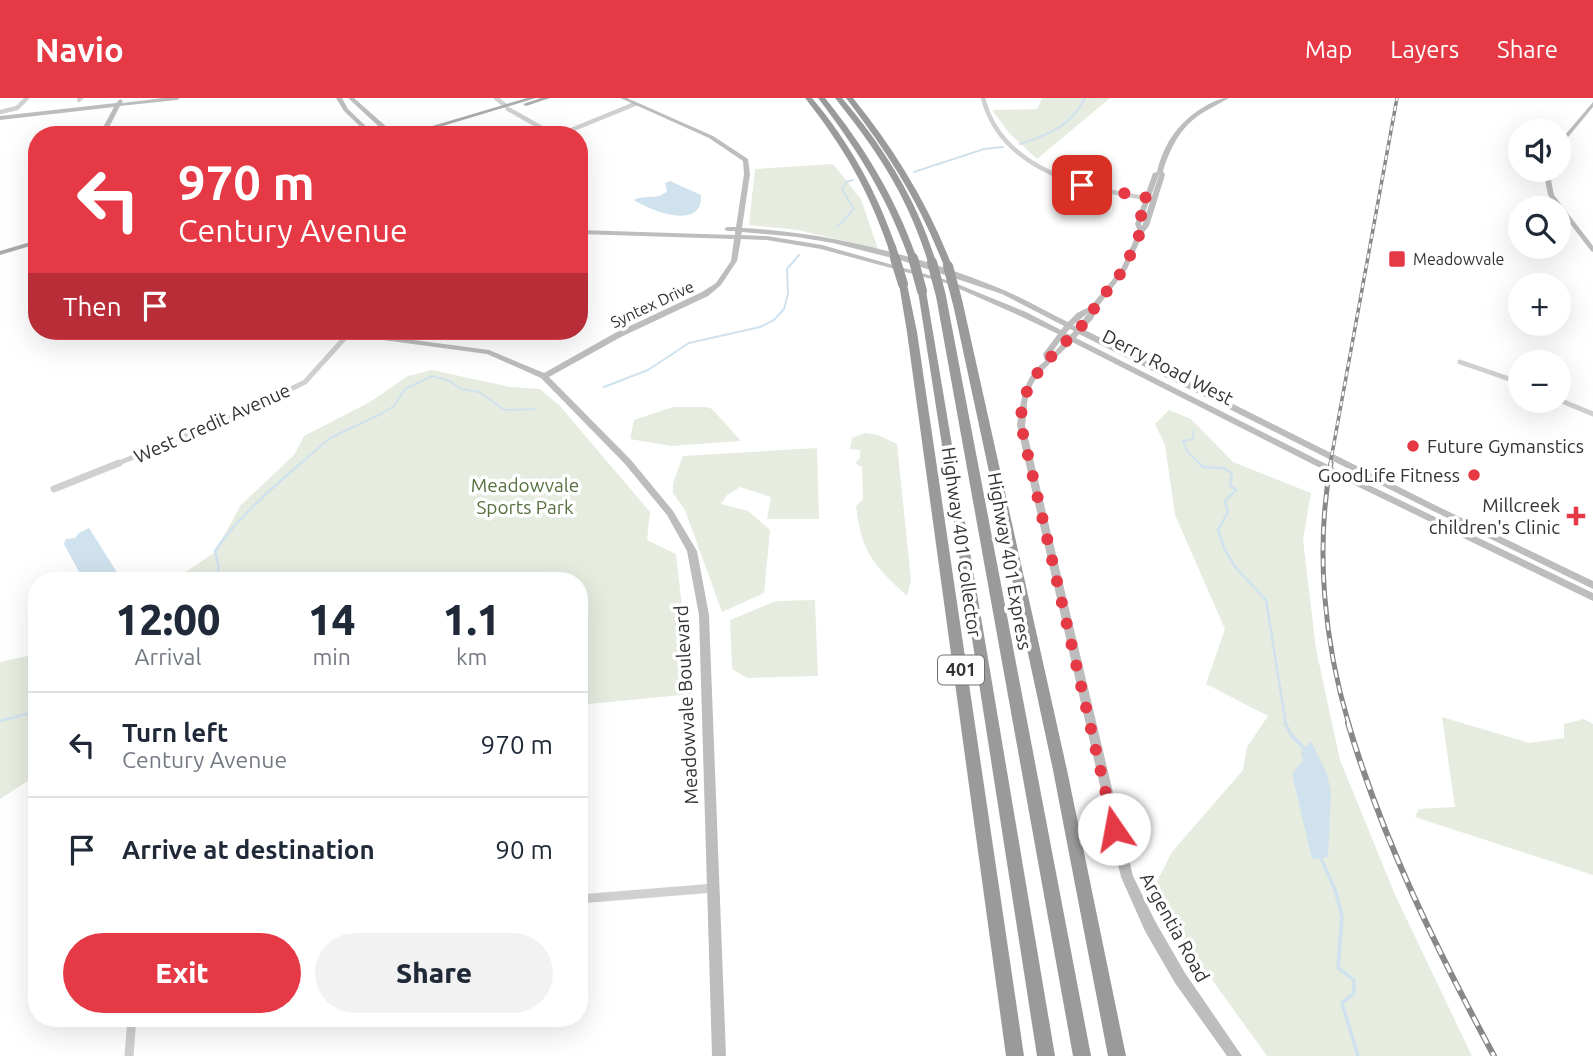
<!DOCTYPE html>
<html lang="en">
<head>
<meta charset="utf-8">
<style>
  :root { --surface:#fff; --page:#f2f2f3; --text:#1f2937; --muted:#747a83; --line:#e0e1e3; --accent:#e63946 }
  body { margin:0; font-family:Ubuntu,sans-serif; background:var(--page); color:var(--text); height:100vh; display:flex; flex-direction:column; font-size:26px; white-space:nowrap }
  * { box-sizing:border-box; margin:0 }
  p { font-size:23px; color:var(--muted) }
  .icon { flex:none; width:38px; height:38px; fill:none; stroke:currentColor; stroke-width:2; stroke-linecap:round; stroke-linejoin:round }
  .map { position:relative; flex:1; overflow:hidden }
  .side { position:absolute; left:28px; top:474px; width:560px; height:455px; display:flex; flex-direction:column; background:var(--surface); border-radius:28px; box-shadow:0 7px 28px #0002 }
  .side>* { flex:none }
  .banner { position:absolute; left:28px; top:28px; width:560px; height:214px; border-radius:28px; box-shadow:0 7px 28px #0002; background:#e63946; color:#fff; overflow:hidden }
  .fabs { position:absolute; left:1508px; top:21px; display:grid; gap:14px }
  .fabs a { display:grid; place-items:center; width:63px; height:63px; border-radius:50%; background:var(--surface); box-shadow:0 7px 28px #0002; font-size:35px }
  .pin { position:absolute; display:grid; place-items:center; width:60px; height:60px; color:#fff; margin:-30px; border-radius:14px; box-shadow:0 4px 10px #0006 }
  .me { position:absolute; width:77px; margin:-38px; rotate:348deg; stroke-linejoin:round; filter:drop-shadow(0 0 5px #0008) }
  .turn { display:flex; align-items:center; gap:24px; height:147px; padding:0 35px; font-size:32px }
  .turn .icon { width:91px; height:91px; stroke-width:2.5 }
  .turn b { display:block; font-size:49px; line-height:60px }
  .then { display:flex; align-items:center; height:66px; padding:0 35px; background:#0003; gap:14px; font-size:26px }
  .eta { display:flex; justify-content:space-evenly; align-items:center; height:119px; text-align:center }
  .eta b { font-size:42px; font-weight:800; line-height:49px }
  .cta { display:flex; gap:14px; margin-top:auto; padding:14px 35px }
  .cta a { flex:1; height:80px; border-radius:42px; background:var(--accent); color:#fff; font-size:28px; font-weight:800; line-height:80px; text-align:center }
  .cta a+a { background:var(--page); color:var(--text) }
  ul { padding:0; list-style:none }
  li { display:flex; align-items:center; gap:21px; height:105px; padding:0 35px; border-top:2px solid var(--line) }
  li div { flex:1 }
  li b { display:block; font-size:26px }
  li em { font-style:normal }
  header { display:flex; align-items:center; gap:42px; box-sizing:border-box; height:98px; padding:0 35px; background:var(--accent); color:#fff }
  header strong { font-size:33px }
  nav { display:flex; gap:38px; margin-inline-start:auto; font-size:24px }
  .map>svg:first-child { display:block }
</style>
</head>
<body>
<header>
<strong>Navio</strong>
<nav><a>Map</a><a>Layers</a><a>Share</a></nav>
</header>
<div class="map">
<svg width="1593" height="958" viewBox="0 0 1593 958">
  <rect width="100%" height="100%" fill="#fff"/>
  <!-- green -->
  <g fill="#e6ecdf">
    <path d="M1042,0H1110L1037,61L1009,35L992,12L1037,11Z"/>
    <path d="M833,66L861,101L878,151L798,132L749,127L755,71Z"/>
    <path d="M432,272L510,289L540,291L560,308L650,414L647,442L676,456L692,596L579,607V483H172L214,455L241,407L294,357L304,338L370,304L408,278Z"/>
    <path d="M673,309H706L712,311L741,343L671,348L630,341L634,322Z"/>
    <path d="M1169,312L1191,321L1233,364L1311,395L1303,442L1316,551L1340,662L1396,799L1472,958H1267L1166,818L1153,791L1172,754L1243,672L1247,649L1268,618L1206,586L1225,531L1175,417L1165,347L1155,326Z"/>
    <path d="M865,335L878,337L897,346L911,482L907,498C873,466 862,456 856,408L863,401L862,369L855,365L860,360V352L850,351L852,340Z"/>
    <path d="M817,350L819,421H767L771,399L740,389L727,397L721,406L748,413L770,432L764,495L722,514L685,412L673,395V385L683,358Z"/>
    <path d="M815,502L818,578L747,580L732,571L730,522L776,503Z"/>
    <path d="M37,556V677L0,701V564Z"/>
    <path d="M1442,619L1529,645L1564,640V626L1584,621L1593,626V777L1415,719L1419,711L1455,709Z"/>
  </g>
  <!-- water -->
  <g fill="#cfe2ee">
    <path d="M670,83L701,97C703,134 649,112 634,102C645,96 657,103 667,93L665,85Z"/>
    <path d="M89,430L120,479L118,482L84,483L64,446L66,441L75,440L79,435Z"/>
    <path d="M1311,643L1327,676L1331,694L1328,759L1312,761L1292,676L1303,662L1301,655Z"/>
  </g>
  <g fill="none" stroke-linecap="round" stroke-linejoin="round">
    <!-- stream-far2 -->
    <g stroke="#cfe2ee" stroke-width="2">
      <path d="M1020,46C1048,37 1071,28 1085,0"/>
      <path d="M914,74L984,51L1003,49"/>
      <path d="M838,128L854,111L842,91L846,84L853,82"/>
      <path d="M604,289L648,272L689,245L760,229L774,222L784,211L788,195L787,171L799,157"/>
      <path d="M1194,332L1193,341L1183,343L1187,353L1201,367"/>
      <path d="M299,367L330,340L381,316L394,308L405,291L432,278L450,283L461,291L479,294L505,312L534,311"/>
    </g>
    <!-- stream-far1 -->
    <g stroke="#cfe2ee" stroke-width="2.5">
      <path d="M1199,365L1203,369L1224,370L1232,376L1230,387L1236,392L1225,403L1228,414L1218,432L1225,452L1236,470L1266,502L1286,627"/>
      <path d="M214,483L219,470L215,453C238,419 270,392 301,365"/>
      <path d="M0,623L37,613"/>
    </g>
    <!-- stream -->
    <g stroke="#cfe2ee" stroke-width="3.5">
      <path d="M1285,625L1292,638L1306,652"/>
      <path d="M1320,758L1335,792L1342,818L1338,870L1354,882V895L1342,905L1358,958"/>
    </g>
    <!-- street-far3 -->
    <g stroke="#d0d0d0" stroke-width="4.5">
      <path d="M496,0L506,8"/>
      <path d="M983,0C1002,74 1087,91 1151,101"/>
      <path d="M79,2L81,0"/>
      <path d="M508,11L554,37"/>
      <path d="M0,14L17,10L27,0"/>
      <path d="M559,37L635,6"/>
    </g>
    <!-- street-far2 -->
    <g stroke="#d0d0d0" stroke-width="5">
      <path d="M1460,264L1521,285"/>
      <path d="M1559,302L1593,316"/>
      <path d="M114,367L249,312L305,284L351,233"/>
    </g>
    <!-- street-far1 -->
    <path stroke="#d0d0d0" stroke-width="7" d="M54,391L119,365"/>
    <!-- street -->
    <g stroke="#d0d0d0" stroke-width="9">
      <path d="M579,801L714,790"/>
      <path d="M129,958L132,920"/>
    </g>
    <!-- secondary -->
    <g fill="#bdbdbd" fill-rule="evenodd">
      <path d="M163,0H180L177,2L120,8L105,37H99L114,9L0,22V18L116,5L120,1L123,3L122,5Z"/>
      <path d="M336,0H342L348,11L375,37H369L344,13Z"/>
      <path d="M348,0H354L389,31H419L422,33L419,35H393L395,37H388Z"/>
      <path d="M620,0H627L713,38L748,61L750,76L742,130C829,134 926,159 1006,193C1027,202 1047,214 1068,224L1077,215L1091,208L1121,171L1138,133L1135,126L1153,75L1157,74C1164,44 1180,22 1207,7C1215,3 1220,0 1229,0C1221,5 1212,9 1204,14C1181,28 1171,48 1163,73L1165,77L1149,128L1144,134L1127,171L1097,210L1093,221L1083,231L1439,409L1593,483V491L1433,413L1079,236L1076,240L1344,375L1593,495V503L1338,379L1072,244C1058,259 1038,273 1030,292C1026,302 1027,316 1025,327L1133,778L1155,823L1185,875L1242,958H1227L1175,885L1145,833L1121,779L1017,327C1021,303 1023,279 1045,263L1043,256L1058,236L1020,218L946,185L821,151L767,142L741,141L737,163L721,187L708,198L621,239L549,279L631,362L673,413L697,453L709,517L726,958H712L699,517L687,453L667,417L625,366L541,280L487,256L331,235L327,233H346L489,252L544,275L615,235L702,194L716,185L731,163L734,141L579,136V132L735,137V133H727L724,131L727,129H736L744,76L743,63L709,40ZM1159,76V77L1142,128L1141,126ZM742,134L797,139L833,145L900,162L1002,196L1064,228L1061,232L1026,214L950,183L822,147L767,138L741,137ZM1088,215L1077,229L1073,227ZM1070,231L1074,233L1070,237L1066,235ZM1063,239L1066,241L1051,258V256Z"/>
      <path d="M1593,4V9L1559,50V44Z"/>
      <path d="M430,33L433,35L432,36L422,37Z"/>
      <path d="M1543,72H1549L1554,97L1593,148V154L1591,153L1548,97Z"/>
    </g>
    <!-- primary -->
    <g fill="#ababab" fill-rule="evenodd">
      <path d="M527,0H536L413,37H402Z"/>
      <path d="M541,0H550L526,8L523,6Z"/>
      <path d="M37,142V146L0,157V153Z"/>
    </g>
    <!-- highway -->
    <g fill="#9a9a9a" fill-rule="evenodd">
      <path d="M805,0H812C850,45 877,94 896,149L895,151L888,149C868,91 843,48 805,0Z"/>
      <path d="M818,0H825C864,48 895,99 916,158L915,160L908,158C886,97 857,51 818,0Z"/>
      <path d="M835,0H842C884,49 917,102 936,164L935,166L928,164C907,97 878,54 835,0Z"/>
      <path d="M846,0H853C895,52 928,106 952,168L951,170L944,168C918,101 889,57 846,0Z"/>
      <path d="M903,183L907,186L917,234L1024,958H1006L907,234L899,186Z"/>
      <path d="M922,190L926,193L1055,958H1037L918,193Z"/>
      <path d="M941,195L946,198L1091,958H1073L936,198Z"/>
      <path d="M958,203L963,206L1067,672L1126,958H1108L1053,672L953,206Z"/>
    </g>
    <!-- rail-far2 casing -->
    <g stroke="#888" stroke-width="3.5">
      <path id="rail-far2" d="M1330,367L1397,0"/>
    </g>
    <!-- rail-far1 casing -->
    <g stroke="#888" stroke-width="5">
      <path id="rail-far1" d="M1331,365C1315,451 1324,544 1349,627"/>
    </g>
    <!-- rail casing -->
    <g stroke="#888" stroke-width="6">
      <path id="rail" d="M1348,625C1383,743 1436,850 1494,958"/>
    </g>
    <!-- rail-far2 -->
    <use href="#rail-far2" stroke="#fff" stroke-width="2" stroke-dasharray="5" stroke-linecap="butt"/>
    <!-- rail-far1 -->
    <use href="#rail-far1" stroke="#fff" stroke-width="2.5" stroke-dasharray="8" stroke-linecap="butt"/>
    <!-- rail -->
    <use href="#rail" stroke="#fff" stroke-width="3.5" stroke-dasharray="10" stroke-linecap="butt"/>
    <!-- highway-bridge-far1 -->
    <g stroke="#9a9a9a" stroke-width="8">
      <path d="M892,149L896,162"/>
      <path d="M912,158L913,162"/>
    </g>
    <!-- highway-bridge -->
    <g stroke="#9a9a9a" stroke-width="10">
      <path d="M895,160L903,186"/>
      <path d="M913,160L922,193"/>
      <path d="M932,164L941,198"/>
      <path d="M948,168L958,206"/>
    </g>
  </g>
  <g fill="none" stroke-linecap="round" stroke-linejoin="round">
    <!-- route -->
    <path stroke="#e63946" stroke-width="12" stroke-dasharray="0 21.6" d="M1082,87L1148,100L1138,126L1141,133L1124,171L1094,210V214C1064,251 1019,275 1021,327L1114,731"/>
  </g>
  <!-- markers -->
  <g fill="#e63946" stroke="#fff" stroke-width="2.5">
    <rect x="1388" y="152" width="18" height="18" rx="3.5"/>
    <circle cx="1413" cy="348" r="7"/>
    <circle cx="1474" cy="377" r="7"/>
    <path d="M1572.5 407.5h7v7h7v7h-7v7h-7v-7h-7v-7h7z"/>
  </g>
  <g text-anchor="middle" stroke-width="7" stroke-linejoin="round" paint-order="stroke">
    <!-- far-poi labels -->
    <g font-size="16" fill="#333" stroke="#fff" text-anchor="start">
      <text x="1413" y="167">Meadowvale</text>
    </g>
    <!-- far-street labels -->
    <g font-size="16" fill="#333" stroke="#fff">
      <text transform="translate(652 206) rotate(-25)" y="6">Syntex Drive</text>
    </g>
    <!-- shield labels -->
    <rect fill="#fff" stroke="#707070" stroke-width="2" x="938" y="557.5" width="46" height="29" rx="5"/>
    <g font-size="18" font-weight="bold" fill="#333">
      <text x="961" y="578">401</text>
    </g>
    <!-- street labels -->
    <g font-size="19" fill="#333" stroke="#fff">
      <text transform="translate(1168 269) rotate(27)" y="7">Derry Road West</text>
      <text transform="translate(212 325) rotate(-24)" y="7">West Credit Avenue</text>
      <text transform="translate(962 444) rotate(82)" y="7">Highway 401 Collector</text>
      <text transform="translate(1010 463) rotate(80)" y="7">Highway 401 Express</text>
      <text transform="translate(686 607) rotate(-93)" y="7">Meadowvale Boulevard</text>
      <text transform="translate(1175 829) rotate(61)" y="7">Argentia Road</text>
    </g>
    <!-- poi labels -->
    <g font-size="19" fill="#333" stroke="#fff" text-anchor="end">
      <text x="1427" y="355" text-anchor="start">Future Gymanstics</text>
      <text x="1460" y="384">GoodLife Fitness</text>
      <text x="1560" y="414">Millcreek<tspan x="1560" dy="22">children's Clinic</tspan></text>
    </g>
    <!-- park labels -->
    <g font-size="19" fill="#56703f" stroke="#fff">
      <text x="525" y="394">Meadowvale<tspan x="525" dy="22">Sports Park</tspan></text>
    </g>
  </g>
</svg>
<div class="fabs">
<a><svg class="icon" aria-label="sound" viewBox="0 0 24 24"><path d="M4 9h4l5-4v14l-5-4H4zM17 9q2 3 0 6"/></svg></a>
<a><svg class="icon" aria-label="search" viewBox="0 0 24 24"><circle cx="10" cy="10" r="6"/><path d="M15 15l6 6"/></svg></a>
<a>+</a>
<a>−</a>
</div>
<div class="pin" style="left:1082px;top:87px;background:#d93025"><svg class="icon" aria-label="arrive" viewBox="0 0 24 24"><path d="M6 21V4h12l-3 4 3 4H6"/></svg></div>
<svg class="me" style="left:1114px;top:731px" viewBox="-20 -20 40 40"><circle r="19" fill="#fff"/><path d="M0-13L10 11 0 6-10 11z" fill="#e63946"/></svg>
<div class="banner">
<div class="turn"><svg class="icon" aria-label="left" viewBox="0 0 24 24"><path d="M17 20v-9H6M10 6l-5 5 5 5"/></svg><div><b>970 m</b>Century Avenue</div></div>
<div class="then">Then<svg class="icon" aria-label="arrive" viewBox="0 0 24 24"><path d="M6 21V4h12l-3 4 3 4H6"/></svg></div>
</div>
<section class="side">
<div class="eta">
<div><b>12:00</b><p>Arrival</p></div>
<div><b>14</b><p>min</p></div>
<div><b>1.1</b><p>km</p></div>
</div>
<ul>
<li><svg class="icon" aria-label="left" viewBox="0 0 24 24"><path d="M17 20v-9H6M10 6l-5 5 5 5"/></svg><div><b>Turn left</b><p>Century Avenue</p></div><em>970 m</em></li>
<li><svg class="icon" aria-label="arrive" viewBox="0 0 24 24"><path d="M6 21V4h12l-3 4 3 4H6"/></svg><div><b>Arrive at destination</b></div><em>90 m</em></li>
</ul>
<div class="cta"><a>Exit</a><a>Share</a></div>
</section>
</div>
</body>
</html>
